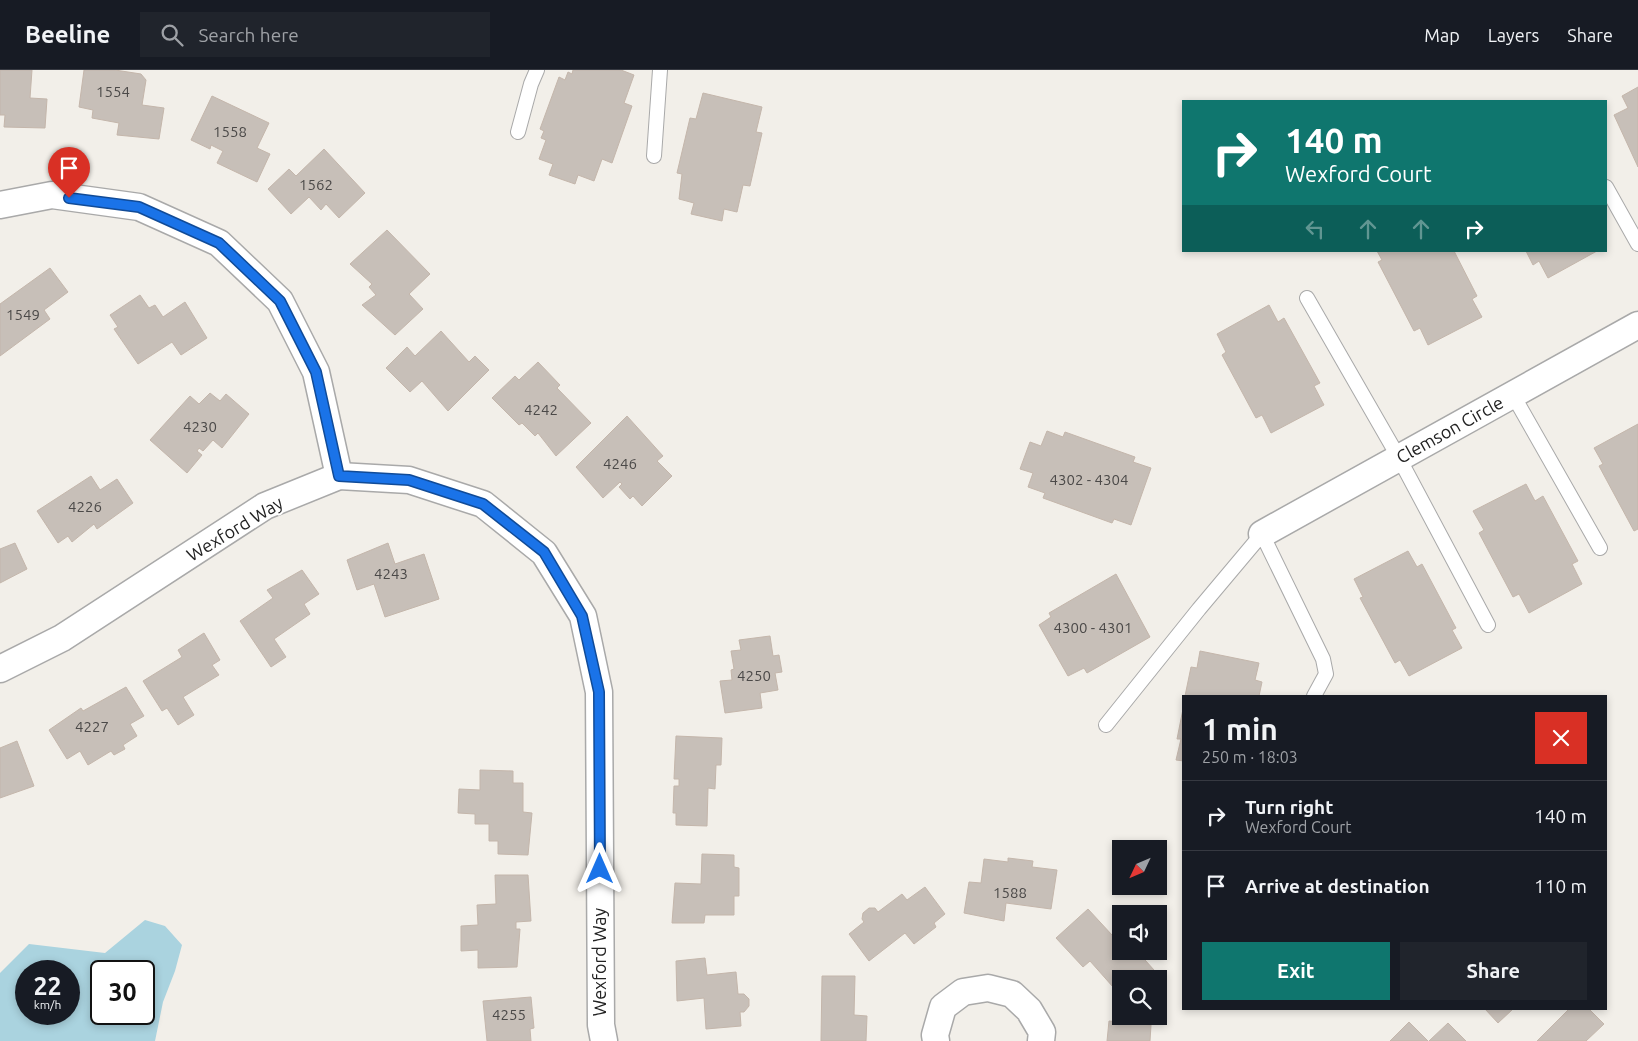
<!DOCTYPE html>
<html lang="en">
<head>
<meta charset="utf-8">
<style>
  :root { --surface:#171b24; --page:#20242c; --text:#f1f3f6; --muted:#9ea1a6; --line:#363941; --accent:#0f766e }
  body { margin:0; font-family:Ubuntu,sans-serif; background:var(--page); color:var(--text); height:100vh; display:flex; flex-direction:column; font-size:19px; white-space:nowrap }
  * { box-sizing:border-box; margin:0 }
  p { font-size:16px; color:var(--muted) }
  .icon { flex:none; width:28px; height:28px; fill:none; stroke:currentColor; stroke-width:2; stroke-linecap:round; stroke-linejoin:round }
  .map { position:relative; flex:1; overflow:hidden }
  .side { position:absolute; left:1182px; top:625px; width:425px; height:315px; display:flex; flex-direction:column; background:var(--surface); border-radius:0px; box-shadow:0 2px 8px #0003 }
  .side>* { flex:none }
  .banner { position:absolute; left:1182px; top:30px; width:425px; height:152px; border-radius:0px; box-shadow:0 2px 8px #0003; background:#0f766e; color:#fff; overflow:hidden }
  .needle { width:32px; rotate:226deg }
  .tools { position:absolute; left:1112px; top:770px; display:grid; gap:10px }
  .tools a { display:grid; place-items:center; width:55px; height:55px; border-radius:0px; background:var(--surface); box-shadow:0 2px 8px #0003; font-size:25px }
  .speed { position:absolute; left:15px; top:890px; display:flex; gap:10px; font-size:25px; font-weight:700; text-align:center }
  .speed>* { display:grid; place-content:center; width:65px; height:65px; border-radius:50%; background:var(--surface); box-shadow:0 2px 8px #0003; line-height:1 }
  .speed small { font-size:12px; font-weight:400 }
  .speed .limit { border:2px solid #111; border-radius:8px; background:#fff; color:#111 }
  .pin { position:absolute; display:grid; place-items:center; width:42px; height:42px; color:#fff; margin:-51px -21px; border-radius:50% 50% 50% 0; rotate:-45deg; box-shadow:0 0 5px #0007 }
  .pin .icon { rotate:45deg }
  .me { position:absolute; width:55px; margin:-28px; rotate:0deg; stroke-linejoin:round; filter:drop-shadow(0 0 4px #0008) }
  .turn { display:flex; align-items:center; gap:18px; height:105px; padding:0 20px; font-size:22px }
  .turn .icon { width:65px; height:65px; stroke-width:2.5 }
  .turn b { display:block; font-size:35px; line-height:42px }
  .lanes { display:flex; align-items:center; height:48px; padding:0 20px; background:#0003; justify-content:center; gap:25px; direction:ltr }
  .lanes .off { opacity:.35 }
  .round { display:grid; place-items:center; flex:none; width:52px; height:52px; border-radius:0px; background:var(--page) }
  .overview { display:flex; align-items:center; justify-content:space-between; height:85px; padding:0 20px }
  h1 { font-size:30px; font-weight:700; line-height:38px }
  .cta { display:flex; gap:10px; margin-top:auto; padding:10px 20px }
  .cta a { flex:1; height:58px; border-radius:0px; background:var(--accent); color:#fff; font-size:20px; font-weight:700; line-height:58px; text-align:center }
  .cta a+a { background:var(--page); color:var(--text) }
  ul { padding:0; list-style:none }
  li { display:flex; align-items:center; gap:15px; height:70px; padding:0 20px; border-top:1px solid var(--line) }
  li div { flex:1 }
  li b { display:block; font-size:19px }
  li em { font-style:normal }
  header { display:flex; align-items:center; gap:30px; box-sizing:border-box; height:70px; padding:0 25px; background:var(--surface); border-bottom:1px solid var(--line) }
  header strong { font-size:24px }
  nav { display:flex; gap:28px; margin-inline-start:auto; font-size:18px }
  .search { width:350px; height:45px; background:var(--page); display:flex; align-items:center; gap:12px; box-sizing:border-box; padding:0 18px; border-radius:0px; color:var(--muted); font-size:19px }
  .map>svg:first-child { display:block }
</style>
</head>
<body>
<header>
<strong>Beeline</strong>
<div class="search"><svg class="icon" aria-label="search" viewBox="0 0 24 24"><circle cx="10" cy="10" r="6"/><path d="M15 15l6 6"/></svg>Search here</div>
<nav><a>Map</a><a>Layers</a><a>Share</a></nav>
</header>
<div class="map">
<svg width="1638" height="971" viewBox="0 0 1638 971">
  <rect width="100%" height="100%" fill="#f2efe9"/>
  <!-- water -->
  <path fill="#aad3df" fill-rule="evenodd" d="M145,850L165,856L182,875L175,901L163,932L155,971H0V903L29,874L105,883ZM26,901H69V944H26ZM101,901H144V944H101Z"/>
  <!-- building -->
  <g fill="#c7bfb8" stroke="#c4b6ab">
    <path d="M0,0H32L30,28L47,29L45,58L4,57L5,45H0Z"/>
    <path d="M84,0H115L141,4L146,10L142,35L164,38L159,69L117,65L119,53L92,48L93,40L79,37Z"/>
    <path d="M573,0H621L634,5L624,33L632,36L612,93L602,89L594,111L578,105L575,114L549,105L553,94L539,89L546,70L541,68L544,61L540,59L559,7L565,10L568,2L572,4Z"/>
    <path d="M1638,17V97L1614,45L1628,38L1622,26Z"/>
    <path d="M703,23L762,37L756,62L762,63L750,116L743,115L737,142L724,139L722,151L691,144L694,133L679,129L682,104L677,103L690,48L696,49Z"/>
    <path d="M212,26L269,53L257,78L270,84L257,112L217,93L223,81L211,75L210,79L191,70Z"/>
    <path d="M324,79L365,123L339,148L326,134L321,140L309,127L291,144L268,119L289,99L296,106Z"/>
    <path d="M387,160L430,204L409,224L423,239L395,265L362,235L376,225L369,217L372,214L350,194Z"/>
    <path d="M1377,181H1454L1477,226L1472,229L1482,247L1428,275L1420,258L1414,261L1378,192L1382,190Z"/>
    <path d="M1526,181H1597L1548,208L1539,191L1533,195Z"/>
    <path d="M50,198L68,222L44,240L50,249L0,286V234Z"/>
    <path d="M140,225L149,238L155,235L163,247L185,232L207,268L181,285L172,272L138,294L114,259L118,257L110,245Z"/>
    <path d="M1269,235L1278,252L1284,248L1320,313L1314,316L1324,335L1271,363L1262,345L1256,348L1222,285L1226,282L1217,264Z"/>
    <path d="M441,261L469,292L475,286L489,300L448,341L422,311L410,322L386,298L407,277L415,286Z"/>
    <path d="M538,292L560,315L557,318L591,353L556,386L538,363L535,366L522,353L519,355L492,328L515,306L519,310Z"/>
    <path d="M210,323L220,331L226,324L249,344L222,378L213,370L203,381L199,378L197,381L202,385L187,403L150,370L190,326L199,334Z"/>
    <path d="M627,346L663,386L657,391L672,406L642,436L633,426L630,429L619,417L622,414L620,412L603,428L576,397Z"/>
    <path d="M1638,354V459L1634,461L1599,396L1603,394L1594,378Z"/>
    <path d="M1047,361L1063,367L1065,362L1135,387L1133,392L1151,398L1131,455L1114,449L1112,453L1043,428L1045,423L1028,417L1033,403L1020,399L1030,372L1041,376Z"/>
    <path d="M91,406L100,420L117,409L133,433L97,459L94,454L72,472L68,466L58,473L37,441Z"/>
    <path d="M1526,414L1535,431L1543,426L1578,491L1572,494L1582,514L1529,543L1519,524L1513,527L1479,463L1484,460L1473,441Z"/>
    <path d="M15,473L27,499L0,513V479Z"/>
    <path d="M388,473L395,494L424,484L439,529L385,547L374,514L357,520L347,490Z"/>
    <path d="M1408,481L1417,497L1422,494L1456,558L1452,560L1462,578L1409,606L1400,590L1395,593L1360,528L1363,527L1354,509Z"/>
    <path d="M302,500L319,524L304,534L310,544L274,569L286,587L271,597L240,551L273,528L267,520Z"/>
    <path d="M1116,504L1150,567L1087,603L1084,598L1068,606L1039,555L1051,547L1049,543Z"/>
    <path d="M204,563L220,590L212,595L219,605L183,627L194,645L178,655L167,638L162,641L143,611L182,587L178,580Z"/>
    <path d="M770,566L773,586L779,585L782,602L775,603L778,620L760,623L762,638L725,643L720,611L732,610L731,600L734,599L731,581L741,580L739,570Z"/>
    <path d="M1200,581L1259,593L1255,610L1262,612L1259,626H1185L1191,597L1197,598Z"/>
    <path d="M126,617L144,646L130,654L137,666L123,675L125,679L114,685L111,681L88,695L80,681L67,689L49,660L81,638L83,641Z"/>
    <path d="M1184,634V691L1176,690L1181,669H1177Z"/>
    <path d="M676,666L722,668L721,695H716L715,719L708,718L707,756L676,755V743H673L674,716H679V709H674Z"/>
    <path d="M17,671L34,716L0,728V678Z"/>
    <path d="M480,700L513,701V713H523V742L532,743L528,785L498,784V771H489V754H475V744L458,743L459,719L480,720Z"/>
    <path d="M702,784L734,785V797L739,798V826H734V845H705L704,853H672L675,813L701,814Z"/>
    <path d="M1008,788L1033,791L1032,797L1057,800L1051,839L1006,833L1004,851L964,843L969,812L981,813L984,789L1008,792Z"/>
    <path d="M495,805H528L531,851L516,852V859H520L517,897L478,898V880L461,881V856L478,855L477,835L496,834Z"/>
    <path d="M925,817L945,844L934,853L936,857L914,874L905,863L869,891L849,864L864,852L862,849L863,843L869,838H875L878,842L902,824L907,830Z"/>
    <path d="M1088,839L1112,865L1118,860L1121,864V881H1137L1154,900L1144,909H1121V926L1090,891L1083,897L1056,868Z"/>
    <path d="M705,888L707,905L736,902L738,924H744L749,929V936L744,942H740L741,956L706,959L704,928L677,931L676,891Z"/>
    <path d="M822,906H855L854,945L867,946L866,971H821Z"/>
    <path d="M531,927L534,958L530,959L531,971H487L483,931Z"/>
    <path d="M1485,939H1513L1498,953Z"/>
    <path d="M1569,939H1589L1604,954L1586,971H1537Z"/>
    <path d="M1109,951L1151,955L1150,971H1107Z"/>
    <path d="M1409,952L1428,971H1390Z"/>
    <path d="M1448,953L1466,971H1429Z"/>
  </g>
  <g fill="none" stroke-linecap="round" stroke-linejoin="round">
    <!-- service casing -->
    <g stroke="#a9a9a9" stroke-width="16">
      <g id="service">
        <path d="M518,62L531,14L537,0"/>
        <path d="M654,86L660,0"/>
        <path d="M1606,117L1638,174"/>
        <path d="M1307,228L1399,388L1488,555"/>
        <path d="M1513,325L1600,478"/>
        <path d="M1106,655L1199,539L1262,464L1323,589L1326,604L1314,626"/>
      </g>
    </g>
    <!-- minor casing -->
    <g stroke="#a9a9a9" stroke-width="29">
      <g id="minor">
        <path d="M0,135L52,125L139,137L219,173L280,231L316,302L339,406"/>
        <path d="M1262,464L1638,255"/>
        <path d="M0,599L62,568L265,436L339,406L409,410L483,434L544,483L583,546L599,622L601,955L604,971"/>
        <path d="M936,971L935,965L943,937L963,922L988,918L1012,924L1029,940L1042,962L1041,971"/>
      </g>
    </g>
    <!-- service -->
    <use href="#service" stroke="#fff" stroke-width="14"/>
    <!-- minor -->
    <use href="#minor" stroke="#fff" stroke-width="26"/>
  </g>
  <g fill="none" stroke-linecap="round" stroke-linejoin="round">
    <!-- route casing -->
    <g stroke="#114b97" stroke-width="12">
      <path id="route" d="M69,128L139,137L219,173L280,231L316,302L339,406L409,410L483,434L544,482L582,546L599,622L600,799"/>
    </g>
    <!-- route -->
    <use href="#route" stroke="#1a73e8" stroke-width="9"/>
  </g>
  <g text-anchor="middle" stroke-width="4" stroke-linejoin="round" paint-order="stroke">
    <!-- number labels -->
    <g font-size="15" fill="#4b4948">
      <text x="113" y="27">1554</text>
      <text x="230" y="67">1558</text>
      <text x="316" y="120">1562</text>
      <text x="23" y="250">1549</text>
      <text x="541" y="345">4242</text>
      <text x="200" y="362">4230</text>
      <text x="620" y="399">4246</text>
      <text x="1089" y="415">4302 - 4304</text>
      <text x="85" y="442">4226</text>
      <text x="391" y="509">4243</text>
      <text x="1093" y="563">4300 - 4301</text>
      <text x="754" y="611">4250</text>
      <text x="92" y="662">4227</text>
      <text x="1010" y="828">1588</text>
      <text x="509" y="950">4255</text>
    </g>
    <!-- street labels -->
    <g font-size="18" fill="#222" stroke="#fff">
      <text transform="translate(1450 360) rotate(-29)" y="6">Clemson Circle</text>
      <text transform="translate(235 459) rotate(-31)" y="6">Wexford Way</text>
      <text transform="translate(600 892) rotate(-90)" y="6">Wexford Way</text>
    </g>
  </g>
</svg>
<div class="tools">
<a><svg class="needle" viewBox="-14 -14 28 28"><path d="M0-13l5 13h-10z" fill="#e53935"/><path d="M0 13l5-13h-10z" fill="#9ea1a6"/></svg></a>
<a><svg class="icon" aria-label="sound" viewBox="0 0 24 24"><path d="M4 9h4l5-4v14l-5-4H4zM17 9q2 3 0 6"/></svg></a>
<a><svg class="icon" aria-label="search" viewBox="0 0 24 24"><circle cx="10" cy="10" r="6"/><path d="M15 15l6 6"/></svg></a>
</div>
<div class="speed"><div>22<small>km/h</small></div><div class="limit">30</div></div>
<div class="pin" style="left:69px;top:128px;background:#d93025"><svg class="icon" aria-label="arrive" viewBox="0 0 24 24"><path d="M6 21V4h12l-3 4 3 4H6"/></svg></div>
<svg class="me" style="left:600px;top:799px" viewBox="-20 -20 40 40"><path d="M0-17L14 15 0 8-14 15z" fill="#1a73e8" stroke="#fff" stroke-width="4"/></svg>
<div class="banner">
<div class="turn"><svg class="icon" aria-label="right" viewBox="0 0 24 24"><path d="M7 20v-9h11M14 6l5 5-5 5"/></svg><div><b>140 m</b>Wexford Court</div></div>
<div class="lanes"><svg class="icon off" aria-label="left" viewBox="0 0 24 24"><path d="M17 20v-9H6M10 6l-5 5 5 5"/></svg><svg class="icon off" aria-label="ahead" viewBox="0 0 24 24"><path d="M12 20V5M6 11l6-6 6 6"/></svg><svg class="icon off" aria-label="ahead" viewBox="0 0 24 24"><path d="M12 20V5M6 11l6-6 6 6"/></svg><svg class="icon" aria-label="right" viewBox="0 0 24 24"><path d="M7 20v-9h11M14 6l5 5-5 5"/></svg></div>
</div>
<section class="side">
<div class="overview"><div><h1>1 min</h1><p>250 m · 18:03</p></div><a class="round" style="background:#d93025;color:#fff"><svg class="icon" aria-label="close" viewBox="0 0 24 24"><path d="M6 6l12 12M18 6L6 18"/></svg></a></div>
<ul>
<li><svg class="icon" aria-label="right" viewBox="0 0 24 24"><path d="M7 20v-9h11M14 6l5 5-5 5"/></svg><div><b>Turn right</b><p>Wexford Court</p></div><em>140 m</em></li>
<li><svg class="icon" aria-label="arrive" viewBox="0 0 24 24"><path d="M6 21V4h12l-3 4 3 4H6"/></svg><div><b>Arrive at destination</b></div><em>110 m</em></li>
</ul>
<div class="cta"><a>Exit</a><a>Share</a></div>
</section>
</div>
</body>
</html>
